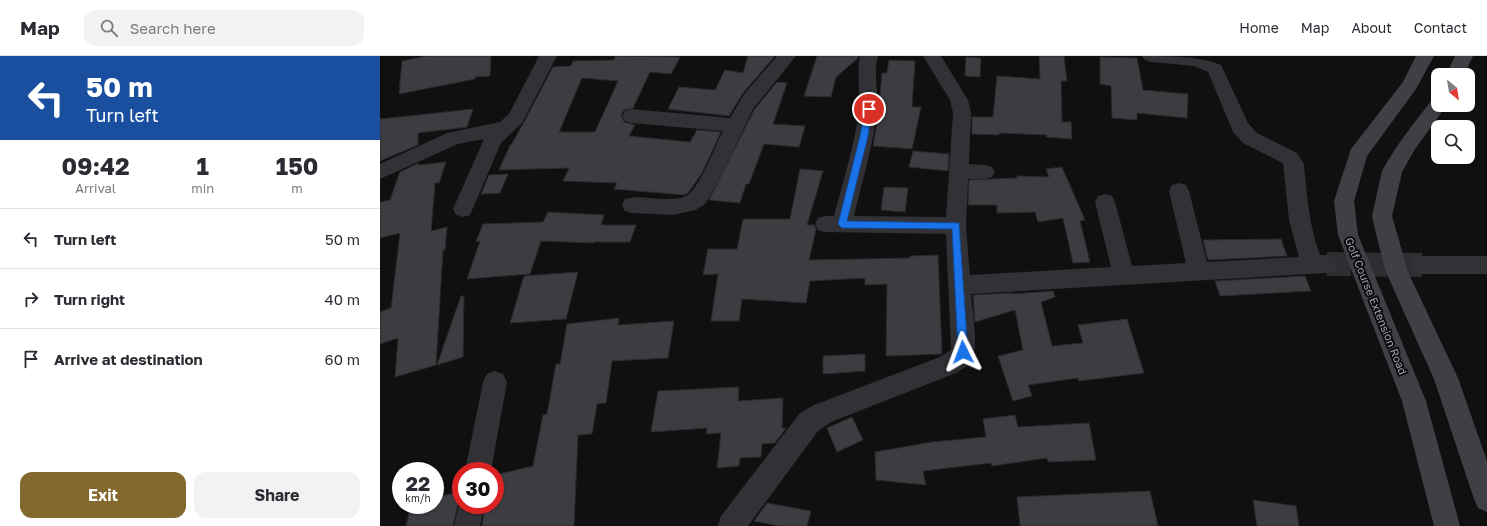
<!DOCTYPE html>
<html lang="en">
<head>
<meta charset="utf-8">
<style>
  :root { --surface:#fff; --page:#f2f2f3; --text:#2b2b33; --muted:#7c7c81; --line:#e1e1e2; --accent:#84692e }
  body { margin:0; font-family:"Golos Text",sans-serif; background:var(--page); color:var(--text); height:100vh; display:flex; flex-direction:column; font-size:15px; white-space:nowrap }
  * { box-sizing:border-box; margin:0 }
  p { font-size:13px; color:var(--muted) }
  .icon { flex:none; width:22px; height:22px; fill:none; stroke:currentColor; stroke-width:2; stroke-linecap:round; stroke-linejoin:round }
  .map { position:relative; flex:1; overflow:hidden }
  .panel { display:flex; flex-direction:column; background:var(--surface); width:380px }
  .panel>* { flex:none }
  .banner { background:#1a4fa0; color:#fff; overflow:hidden }
  .needle { width:26px; rotate:150deg }
  .buttons { position:absolute; left:1051px; top:12px; display:grid; gap:8px }
  .buttons a { display:grid; place-items:center; width:44px; height:44px; border-radius:8px; background:var(--surface); box-shadow:0 1px 3px #0004; font-size:20px }
  .speed { position:absolute; left:12px; top:406px; display:flex; gap:8px; font-size:20px; font-weight:700; text-align:center }
  .speed>* { display:grid; place-content:center; width:52px; height:52px; border-radius:50%; background:var(--surface); box-shadow:0 1px 3px #0004; line-height:1 }
  .speed small { font-size:10px; font-weight:400 }
  .speed .limit { border:6px solid #d22; background:#fff; color:#111 }
  .pin { position:absolute; display:grid; place-items:center; width:34px; height:34px; color:#fff; margin:-17px; border:2px solid #fff; border-radius:50%; box-shadow:0 1px 4px #0007 }
  .me { position:absolute; width:44px; margin:-22px; rotate:357deg; stroke-linejoin:round; filter:drop-shadow(0 0 3px #0008) }
  .turn { display:flex; align-items:center; gap:14px; height:84px; padding:0 20px; font-size:18px }
  .turn .icon { width:52px; height:52px; stroke-width:2.5 }
  .turn b { display:block; font-size:28px; line-height:34px }
  .eta { display:flex; justify-content:space-evenly; align-items:center; height:68px; text-align:center }
  .eta b { font-size:24px; font-weight:700; line-height:28px }
  .cta { display:flex; gap:8px; margin-top:auto; padding:8px 20px }
  .cta a { flex:1; height:46px; border-radius:12px; background:var(--accent); color:#fff; font-size:16px; font-weight:700; line-height:46px; text-align:center }
  .cta a+a { background:var(--page); color:var(--text) }
  ul { padding:0; list-style:none }
  li { display:flex; align-items:center; gap:12px; height:60px; padding:0 20px; border-top:1px solid var(--line) }
  li div { flex:1 }
  li b { display:block; font-size:15px }
  li em { font-style:normal }
  header { display:flex; align-items:center; gap:24px; box-sizing:border-box; height:56px; padding:0 20px; background:var(--surface); border-bottom:1px solid var(--line) }
  header strong { font-size:19px }
  nav { display:flex; gap:22px; margin-inline-start:auto; font-size:14px }
  .search { width:280px; height:36px; background:var(--page); display:flex; align-items:center; gap:10px; box-sizing:border-box; padding:0 14px; border-radius:12px; color:var(--muted); font-size:15px }
  main { display:flex; flex:1; min-height:0 }
  .map>svg:first-child { display:block }
</style>
</head>
<body>
<header>
<strong>Map</strong>
<div class="search"><svg class="icon" aria-label="search" viewBox="0 0 24 24"><circle cx="10" cy="10" r="6"/><path d="M15 15l6 6"/></svg>Search here</div>
<nav><a>Home</a><a>Map</a><a>About</a><a>Contact</a></nav>
</header>
<main>
<section class="panel">
<div class="banner">
<div class="turn"><svg class="icon" aria-label="left" viewBox="0 0 24 24"><path d="M17 20v-9H6M10 6l-5 5 5 5"/></svg><div><b>50 m</b>Turn left</div></div>
</div>
<div class="eta">
<div><b>09:42</b><p>Arrival</p></div>
<div><b>1</b><p>min</p></div>
<div><b>150</b><p>m</p></div>
</div>
<ul>
<li><svg class="icon" aria-label="left" viewBox="0 0 24 24"><path d="M17 20v-9H6M10 6l-5 5 5 5"/></svg><div><b>Turn left</b></div><em>50 m</em></li>
<li><svg class="icon" aria-label="right" viewBox="0 0 24 24"><path d="M7 20v-9h11M14 6l5 5-5 5"/></svg><div><b>Turn right</b></div><em>40 m</em></li>
<li><svg class="icon" aria-label="arrive" viewBox="0 0 24 24"><path d="M6 21V4h12l-3 4 3 4H6"/></svg><div><b>Arrive at destination</b></div><em>60 m</em></li>
</ul>
<div class="cta"><a>Exit</a><a>Share</a></div>
</section>
<div class="map">
<svg width="1107" height="470" viewBox="0 0 1107 470">
  <rect width="100%" height="100%" fill="#101011"/>
  <!-- building -->
  <g fill="#3c3d41" stroke="#2a2a2d" fill-rule="evenodd">
    <path d="M46,0H111L110,20L95,21V23L19,38L22,5Z"/>
    <path d="M235,0L300,1L291,18L270,16L253,52L244,54L241,59L244,66L255,69L249,80L310,86L317,74L341,76L322,117L308,137L304,139L234,133L237,127L183,125L189,112L119,114L130,89H131L143,68L173,11L191,10L193,5L234,4ZM202,22L238,25L215,76H179Z"/>
    <path d="M368,0H395L363,37L349,60L288,53L299,31L335,34L345,14L363,17Z"/>
    <path d="M437,0H478V2L456,21L451,41L424,40Z"/>
    <path d="M659,0H684L687,25H681L682,66H691L692,83L666,81L667,79L619,77V79L592,78V61H613L617,20L660,23Z"/>
    <path d="M586,1L601,2L600,21L585,20Z"/>
    <path d="M720,1L757,2L763,34L808,38L807,62L757,57V64L732,62L731,30L720,28Z"/>
    <path d="M509,4L535,5L532,51H541L532,93L493,90L498,62L502,17H507Z"/>
    <path d="M397,26L407,27L393,68L425,70L419,91L384,88L369,128H366L360,147L329,144L374,54Z"/>
    <path d="M93,53L87,71L38,77V89L0,105V63Z"/>
    <path d="M533,95L569,98L568,115L529,111Z"/>
    <path d="M66,106L59,127H55L51,175L67,171L65,194H63L56,309L15,321L18,282L0,288V256L11,252L20,177L0,182V146L10,144L20,116L39,107V109Z"/>
    <path d="M682,111L705,164L700,165L710,206L693,207L683,162L658,166L655,156L617,157V149H588L589,124L637,122V120L669,121L666,113Z"/>
    <path d="M420,113L443,115L427,169H434L436,173L429,204L530,202V200L558,199L562,298L506,300L507,228L485,229V222L430,225L426,247L362,243L359,265H331L338,218L323,219L328,193H357L363,163H410Z"/>
    <path d="M128,118L120,137L101,138L109,119Z"/>
    <path d="M504,131L528,132L525,156L501,154Z"/>
    <path d="M168,156L224,159L221,169H256L250,186H214V187L161,185L150,218L87,223L100,185L96,186L103,168L163,166Z"/>
    <path d="M901,183L907,200L828,204L823,184Z"/>
    <path d="M198,216L186,263L130,267L144,220Z"/>
    <path d="M925,220L931,235L840,240L835,225Z"/>
    <path d="M673,235L675,241L661,246L672,290L703,287L698,269L747,263L764,317L699,325L698,322L648,329L652,340L633,345L618,300L643,294L635,254L595,266L593,239L633,237V238Z"/>
    <path d="M81,240H84L83,301L57,309Z"/>
    <path d="M239,262L238,269L294,265L288,302L232,305L226,347L217,348L212,378L198,379L194,470H102L105,449H115V419L153,410L163,359L167,358L176,308H180L187,268Z"/>
    <path d="M485,298V315L443,318V300Z"/>
    <path d="M359,331L358,345L403,342L402,372H406L395,387L382,388L381,401L360,402L359,410L337,412L341,377L326,378L327,372L271,376L278,335Z"/>
    <path d="M635,359L638,371L709,367L716,404L668,406L667,402L612,410L611,407L543,415L546,429L496,424L495,396L552,386L606,381L603,363Z"/>
    <path d="M472,361L483,384L457,396L447,372Z"/>
    <path d="M770,435L778,470H640L637,441Z"/>
    <path d="M81,436L73,470H26L31,449H55V441Z"/>
    <path d="M873,444L916,450L919,470H877Z"/>
    <path d="M387,447L431,455L427,470H399L374,465Z"/>
  </g>
  <g fill="none" stroke-linecap="round" stroke-linejoin="round">
    <!-- street-tunnel-far1 -->
    <path stroke="#2d2e31" stroke-width="19" stroke-dasharray="19 10" stroke-linecap="butt" d="M947,208L1031,209"/>
    <!-- street-tunnel -->
    <path stroke="#2d2e31" stroke-width="24" stroke-dasharray="24 12" stroke-linecap="butt" d="M947,208L1042,209"/>
    <!-- street -->
    <g fill="#313136" fill-rule="evenodd">
      <path d="M159,0H177L142,67L121,87L90,159L83,161L76,159L73,153L104,83L78,88L0,123V108L67,77L120,66L129,58Z"/>
      <path d="M397,0H416L373,53L343,116L329,142L324,149L315,154L293,159L252,157L245,155L242,149L245,143C258,139 272,143 285,143C294,143 302,143 309,138C321,128 335,90 343,75L251,67L245,65L242,60L245,55L251,53L350,62L364,38Z"/>
      <path d="M480,0H498C493,18 499,36 497,55C493,91 482,125 474,160L566,161L573,57L570,44L543,0H561L588,44L591,57L589,108L605,109L612,111L615,116L612,121L605,123H588L586,170L590,219L731,211L715,146L718,140L725,138L732,140L735,146L752,210L806,207L789,135L792,129L799,127L806,129L809,135L827,206L919,201L909,164L903,107L863,87L853,76L828,16L814,10L771,6L765,4L762,0C787,0 821,0 841,9L868,67L877,77L917,97L924,108C927,139 929,170 940,199H947L955,202L958,208L955,214L947,217L591,238C592,253 600,298 590,308C586,311 580,314 576,317L451,366L438,375L368,470H338L341,460L420,357L434,349L560,301L571,294L566,178L445,176L438,174L435,168L438,162L445,160H454C463,125 474,91 479,55C481,37 476,18 480,0Z"/>
      <path d="M1042,200H1107V218H1042L1034,215L1031,209L1034,203Z"/>
      <path d="M115,315L123,318L127,326L111,415H85L103,326L107,318Z"/>
      <path d="M81,441V449H104L100,470H74Z"/>
    </g>
    <!-- secondary -->
    <g fill="#3f4046" fill-rule="evenodd">
      <path d="M1036,0H1054L1036,33L987,100L974,145L978,179L1046,345L1080,470H1054L1022,345L958,179L954,145L971,93L1023,26Z"/>
      <path d="M1075,0H1093L1084,19H1066Z"/>
      <path d="M1058,43V49H1067L1035,93L1022,116L1012,160L1028,216L1078,322L1107,405V456L1098,452L1094,443L1054,323L1006,216L998,186L992,160L1002,115C1016,89 1034,67 1052,44Z"/>
    </g>
  </g>
  <!-- route -->
  <path fill="#1a73e8" stroke="#114b97" d="M489,50L492,53L488,80L467,165L579,167L588,296L587,299L583,300L580,299L578,296L572,173L462,172L458,168L480,80L485,53Z"/>
  <g text-anchor="middle" stroke-width="4" stroke-linejoin="round" paint-order="stroke">
    <!-- street labels -->
    <g font-size="11" fill="#a1a5b2" stroke="#0b0b0c">
      <text transform="translate(996 250) rotate(68)" y="4">Golf Course Extension Road</text>
    </g>
  </g>
</svg>
<div class="buttons">
<a><svg class="needle" viewBox="-14 -14 28 28"><path d="M0-13l5 13h-10z" fill="#e53935"/><path d="M0 13l5-13h-10z" fill="#7c7c81"/></svg></a>
<a><svg class="icon" aria-label="search" viewBox="0 0 24 24"><circle cx="10" cy="10" r="6"/><path d="M15 15l6 6"/></svg></a>
</div>
<div class="speed"><div>22<small>km/h</small></div><div class="limit">30</div></div>
<div class="pin" style="left:489px;top:53px;background:#d93025"><svg class="icon" aria-label="arrive" viewBox="0 0 24 24"><path d="M6 21V4h12l-3 4 3 4H6"/></svg></div>
<svg class="me" style="left:583px;top:296px" viewBox="-20 -20 40 40"><path d="M0-17L14 15 0 8-14 15z" fill="#1a73e8" stroke="#fff" stroke-width="4"/></svg>
</div>
</main>
</body>
</html>
